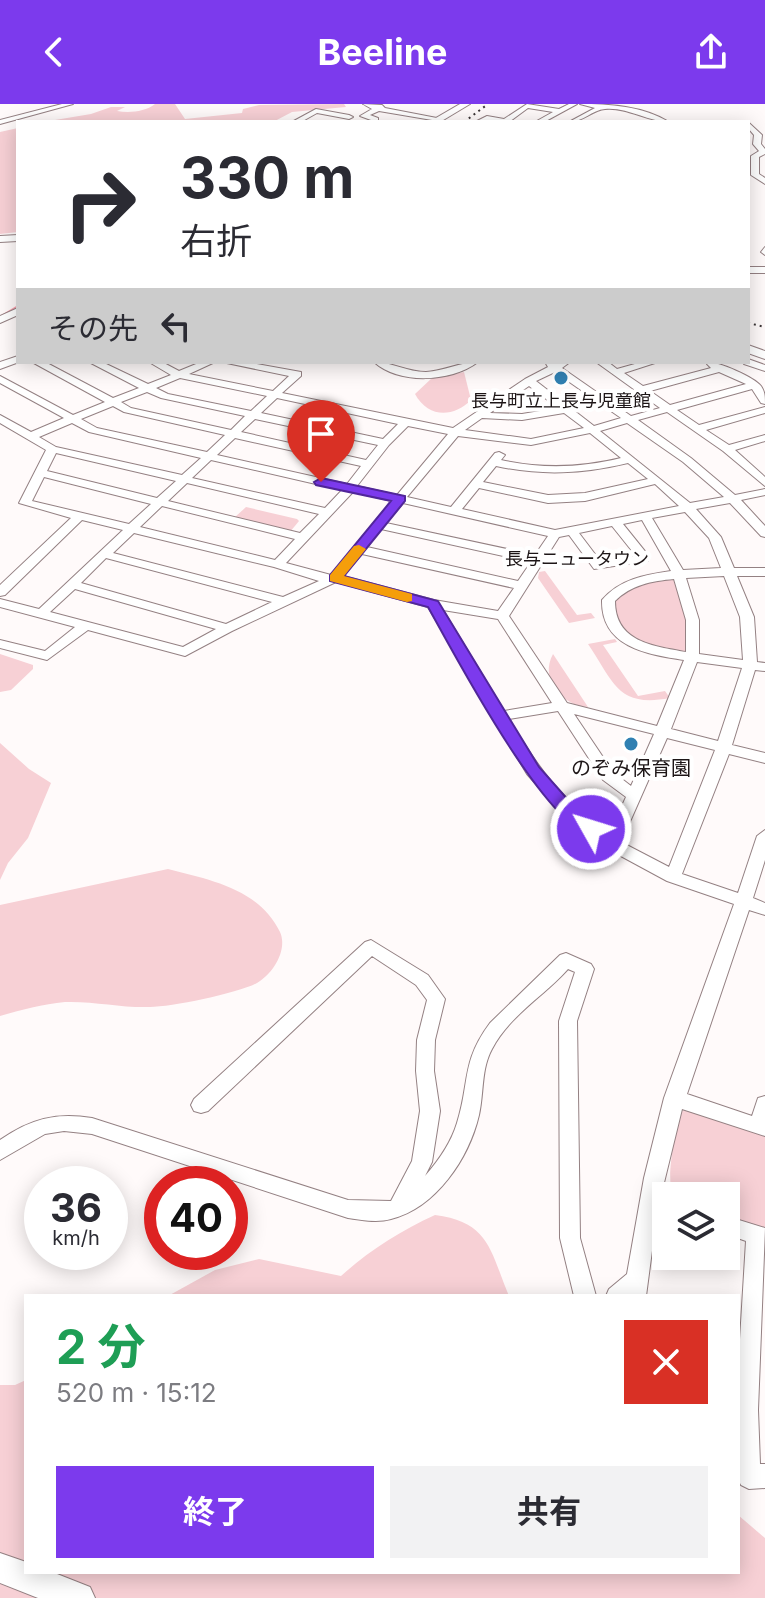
<!DOCTYPE html>
<html lang="ja">
<head>
<meta charset="utf-8">
<style>
  :root { --surface:#fff; --page:#f2f2f3; --text:#2b2b33; --muted:#7c7c81; --accent:#7c3aed }
  body { margin:0; font-family:Inter,"Noto Sans JP",sans-serif; background:var(--page); color:var(--text); height:100vh; display:flex; flex-direction:column; font-size:30px; white-space:nowrap }
  * { box-sizing:border-box; margin:0 }
  p { font-size:26px; color:var(--muted) }
  .icon { flex:none; width:44px; height:44px; fill:none; stroke:currentColor; stroke-width:2; stroke-linecap:round; stroke-linejoin:round }
  .map { position:relative; flex:1; overflow:hidden }
  .sheet { position:absolute; left:24px; top:1190px; width:716px; height:280px; display:flex; flex-direction:column; background:var(--surface); border-radius:0px; box-shadow:0 4px 20px #0003 }
  .sheet>* { flex:none }
  .top-card { position:absolute; left:16px; top:16px; width:734px; height:244px; border-radius:0px; box-shadow:0 4px 20px #0003; background:#fff; color:var(--text); overflow:hidden }
  .fabs { position:absolute; left:652px; top:1078px; display:grid; gap:16px }
  .fabs a { display:grid; place-items:center; width:88px; height:88px; border-radius:0px; background:var(--surface); box-shadow:0 4px 20px #0003; font-size:40px }
  .speed { position:absolute; left:24px; top:1062px; display:flex; gap:16px; font-size:40px; font-weight:700; text-align:center }
  .speed>* { display:grid; place-content:center; width:104px; height:104px; border-radius:50%; background:var(--surface); box-shadow:0 4px 20px #0003; line-height:1 }
  .speed small { font-size:20px; font-weight:400 }
  .speed .limit { border:12px solid #d22; background:#fff; color:#111 }
  .pin { position:absolute; display:grid; place-items:center; width:68px; height:68px; color:#fff; margin:-82px -34px; border-radius:50% 50% 50% 0; rotate:-45deg; box-shadow:0 0 8px #0007 }
  .pin .icon { rotate:45deg }
  .me { position:absolute; width:88px; margin:-44px; rotate:309deg; stroke-linejoin:round; filter:drop-shadow(0 0 6px #0008) }
  .turn { display:flex; align-items:center; gap:28px; height:168px; padding:0 32px; font-size:36px }
  .turn .icon { width:104px; height:104px; stroke-width:2.5 }
  .turn b { display:block; font-size:56px; line-height:68px }
  .then { display:flex; align-items:center; height:76px; padding:0 32px; background:#0003; gap:16px; font-size:30px }
  .round { display:grid; place-items:center; flex:none; width:84px; height:84px; border-radius:0px; background:var(--page) }
  .headline { display:flex; align-items:center; justify-content:space-between; height:136px; padding:0 32px }
  h1 { font-size:48px; font-weight:700; line-height:60px; color:#1e9e55 }
  .primary-button { display:flex; gap:16px; margin-top:auto; padding:16px 32px }
  .primary-button a { flex:1; height:92px; border-radius:0px; background:var(--accent); color:#fff; font-size:32px; font-weight:700; line-height:92px; text-align:center }
  .primary-button a+a { background:var(--page); color:var(--text) }
  header { display:flex; justify-content:space-between; align-items:center; height:104px; padding:0 32px; background:var(--accent); color:#fff; font-size:36px; font-weight:700 }
  .map>svg:first-child { display:block }
</style>
</head>
<body>
<header><svg class="icon" aria-label="back" viewBox="0 0 24 24"><path d="M15 5l-7 7 7 7"/></svg>Beeline<svg class="icon" aria-label="share" viewBox="0 0 24 24"><path d="M12 15V3M7 8l5-5 5 5M5 13v7h14v-7"/></svg></header>
<div class="map">
<svg width="765" height="1494" viewBox="0 0 765 1494">
  <rect width="100%" height="100%" fill="#fffafa"/>
  <!-- green -->
  <g fill="#f7d0d5">
    <path d="M155,0H175L185,15L242,9L243,5L259,1L344,0L346,3L292,8L273,18H43L91,10L111,3H125L117,7C129,9 145,8 155,0Z"/>
    <path d="M18,24V128L0,130V28Z"/>
    <path d="M464,268L471,296C453,314 428,314 415,290L432,274Z"/>
    <path d="M246,403L297,415L299,417L290,428L234,414Z"/>
    <path d="M545,467L577,511L591,509L595,514L569,519L538,474L539,468Z"/>
    <path d="M671,475L678,478C684,501 687,523 687,547L684,548L657,544L627,532L610,503L612,495L643,477Z"/>
    <path d="M615,535L617,538L603,541L638,592L665,587L670,594C617,604 614,578 588,540Z"/>
    <path d="M0,550L33,561V565L11,586L0,588Z"/>
    <path d="M553,550L588,603C562,602 539,575 553,550Z"/>
    <path d="M0,639L29,665L51,679L28,734L8,759L0,776Z"/>
    <path d="M168,765C211,776 259,785 280,828C288,846 273,870 257,879C239,889 171,903 150,903C122,904 94,897 65,898C43,900 21,906 0,912V801Z"/>
    <path d="M684,1003L765,1029V1125L726,1111V1092L673,1090C665,1074 676,1021 684,1003Z"/>
    <path d="M435,1111C490,1118 490,1147 509,1192H168L215,1166L259,1155L341,1172C370,1146 400,1127 435,1111Z"/>
    <path d="M26,1276V1468H738V1411L765,1434V1494H0V1281H15Z"/>
  </g>
  <g fill="none" stroke-linecap="round" stroke-linejoin="round">
    <!-- stream -->
    <path stroke="#fba0ae" stroke-width="2" d="M0,213L18,202"/>
    <!-- minor casing -->
    <g stroke="#948183" stroke-width="2">
      <g id="minor">
        <path d="M62,0H73L0,20V16Z"/>
        <path d="M363,0L382,1L385,4L442,15L438,17L379,7L370,11L378,14V16L369,18L371,16L360,12L372,5Z"/>
        <path d="M527,0L559,5L569,0H577L544,18H535L553,8L528,4L509,18H475L487,12L504,15Z"/>
        <path d="M580,0C609,0 643,2 669,18C648,18 628,3 605,5C592,6 583,18 569,18L595,4Z"/>
        <path d="M316,5L349,11L353,13L349,15L317,9L301,18H292Z"/>
        <path d="M748,18L762,31L761,40L765,45V50L759,53V70L765,74V80L751,71V52L759,47L753,40L754,31L748,24Z"/>
        <path d="M18,131V137L0,138V132Z"/>
        <path d="M765,143V151L761,148Z"/>
        <rect x="748" y="163" width="17" height="6"/>
        <path d="M18,204V211L0,219V212Z"/>
        <path d="M18,252L19,258L0,265V258Z"/>
        <path d="M748,255L765,261V267L744,260L743,258H748Z"/>
        <path d="M32,258H45L113,294L139,284L89,258H102L148,280L171,271L149,258H162L179,267L201,258H215L189,270L273,287L289,272L222,258H245L301,268V272L282,289L453,324L525,275L548,263L545,258H570L562,264L631,312L660,304L596,258H608L617,265L642,258H658L624,269L643,282L711,264L707,260L708,258C719,258 754,273 761,282C765,288 765,293 765,300L761,299L752,285L677,306L699,321L765,303V309L706,326L729,341L765,331V337L735,346L765,373V382L723,347L667,308L638,316L691,354L735,391L765,385V391L741,396L765,422V433L761,432L730,399L696,405L721,433L734,464H765V472H737L754,513L757,558L765,559V567L755,566L732,641L765,649V659L729,650L682,770L738,789L757,732L765,726V756L753,794L765,799V811L749,806L687,990L752,1012L758,994L765,992V1032L682,1005L661,1091L666,1093V1111L657,1109L646,1192H606L609,1185L627,1170L644,1074L664,994L734,800L667,777L606,744L566,714L527,670L428,503L336,478L232,527L185,552L88,526L47,556L0,544V536L45,547L75,523L0,503V495L39,505L123,426L82,416L5,491L0,492V481L71,414L19,399L46,346L0,319V311L31,328L64,314L0,279V272L73,311L105,298ZM555,268L621,314L594,322L536,277ZM719,268L746,280L670,301L650,287ZM180,274L267,292L251,307L168,290L156,284ZM529,282L558,304L522,310L490,309ZM147,288L161,294L245,312L231,326L131,304L121,298ZM277,294L398,320L383,335L261,309ZM113,302L124,308L225,331L207,348L97,324L81,315ZM564,309L584,324L531,335L465,326L482,314L522,316ZM255,315L378,341L366,356L241,328ZM72,319L89,328L201,354L182,371L56,343L39,333ZM627,319L683,358L724,393L690,399L600,327ZM408,322L448,330L397,391L357,382L389,341ZM590,329L621,354C580,364 542,365 501,356L505,351L499,348L495,349L451,403L407,393L458,332L531,341ZM235,334L361,362L347,380L217,351ZM56,349L176,377L157,394L47,367ZM211,356L342,386L325,404L192,374ZM628,359L648,375L585,389L548,391L483,378L496,362C542,372 582,370 628,359ZM44,373L151,400L129,420L32,397ZM187,379L319,410L300,429L168,397ZM655,380L679,402L555,426L462,405L479,384L548,399L585,397ZM353,388L392,397L331,471L286,459ZM403,399L548,432L535,451L386,419ZM162,402L295,435L275,456L140,423ZM685,408L709,434L721,464L683,466L652,414ZM642,416L671,467C644,471 620,475 602,496C601,543 646,550 684,556L657,622L567,599L509,512L559,433L569,431L594,465L648,457V451L623,420ZM612,422L636,452L601,458L579,429ZM381,425L531,458L518,477L367,443ZM134,429L274,463L319,477L283,493L113,449ZM362,450L514,484L498,507L434,496L343,472ZM106,454L272,498L226,520L81,479ZM724,472L740,513L743,556L699,550V516L686,474ZM674,475L686,516V548C653,542 615,538 615,497C631,481 652,477 674,475ZM75,485L216,525L183,543L50,508ZM443,506L498,515L552,599L504,607ZM697,558L742,564L718,637L671,625ZM558,607L603,676L626,693L609,730C560,694 539,666 509,615ZM574,610L654,630L631,682L613,668ZM667,634L715,646L669,763L621,738Z"/>
        <path d="M374,258C392,258 407,268 426,268C444,267 460,258 478,258C451,278 400,281 374,258Z"/>
        <path d="M371,836L428,871L445,895L435,936L434,967L440,1007L432,1058L425,1072C439,1056 451,1039 457,1019C470,978 461,958 490,919L560,851L566,849L591,860L594,865L577,917L580,1134L596,1192H574L560,1134L559,917L575,868L568,865C544,892 509,912 492,945C481,965 484,989 479,1011C469,1054 436,1104 391,1115C377,1119 362,1116 348,1114L92,1030L64,1027L45,1030L0,1056V1036C30,1015 56,1008 92,1014L348,1096L391,1097L412,1057L420,1007L416,967L417,936L427,896L416,881L372,852L208,1007L201,1009L194,1007L191,1001L194,995L365,838Z"/>
        <path d="M726,1112L765,1124L758,1306L760,1360H765V1384L749,1385L741,1381L738,1375V1268L746,1137L726,1130Z"/>
      </g>
    </g>
    <!-- major casing -->
    <g stroke="#948183" stroke-width="2">
      <g id="major">
        <path d="M460,0H470L440,18H429Z"/>
        <path d="M748,241L765,247V255L748,249Z"/>
        <path d="M0,1449L26,1458V1468H52L90,1483L95,1494H38L0,1479Z"/>
      </g>
    </g>
    <!-- minor -->
    <use href="#minor" fill="#fff" fill-rule="evenodd"/>
    <!-- major -->
    <use href="#major" fill="#fff" fill-rule="evenodd"/>
    <!-- rail -->
    <g stroke="#3b3536" stroke-width="2" stroke-dasharray="2 4" stroke-linecap="butt">
      <path d="M464,18L488,0"/>
      <path d="M748,219L765,223"/>
    </g>
  </g>
  <!-- route -->
  <path fill="#7c3aed" stroke="#51269a" stroke-width="2" d="M321,374L405,392V397L344,472L438,497L539,663L577,706L600,725L598,730C554,742 449,540 428,503L330,477V471L391,397L316,381L314,378Z"/>
  <!-- slow -->
  <path fill="#f59e0b" d="M359,441L366,445L344,472L412,490V497L407,498L330,477V471L354,442Z"/>
  <!-- markers -->
  <g fill="#3080b2" stroke="#fff" stroke-width="3">
    <circle cx="561" cy="274" r="8"/>
    <circle cx="631" cy="640" r="8"/>
  </g>
  <g text-anchor="middle" stroke-width="8" stroke-linejoin="round" paint-order="stroke">
    <!-- far-poi labels -->
    <g font-size="18" fill="#1d1617" stroke="#fff">
      <text x="561" y="303">長与町立上長与児童館</text>
    </g>
    <!-- far-neighbourhood labels -->
    <g font-size="18" fill="#1d1617" stroke="#fff">
      <text x="577" y="461">長与ニュータウン</text>
    </g>
    <!-- poi labels -->
    <g font-size="20" fill="#1d1617" stroke="#fff">
      <text x="631" y="671">のぞみ保育園</text>
    </g>
  </g>
</svg>
<div class="fabs">
<a><svg class="icon" aria-label="layers" viewBox="0 0 24 24"><path d="M12 4l9 5-9 5-9-5zM3 14l9 5 9-5"/></svg></a>
</div>
<div class="speed"><div>36<small>km/h</small></div><div class="limit">40</div></div>
<div class="pin" style="left:321px;top:378px;background:#d93025"><svg class="icon" aria-label="arrive" viewBox="0 0 24 24"><path d="M6 21V4h12l-3 4 3 4H6"/></svg></div>
<svg class="me" style="left:591px;top:725px" viewBox="-20 -20 40 40"><circle r="17" fill="#7c3aed" stroke="#fff" stroke-width="3"/><path d="M0-11L8 9 0 5-8 9z" fill="#fff"/></svg>
<div class="top-card">
<div class="turn"><svg class="icon" aria-label="right" viewBox="0 0 24 24"><path d="M7 20v-9h11M14 6l5 5-5 5"/></svg><div><b>330 m</b>右折</div></div>
<div class="then">その先<svg class="icon" aria-label="left" viewBox="0 0 24 24"><path d="M17 20v-9H6M10 6l-5 5 5 5"/></svg></div>
</div>
<section class="sheet">
<div class="headline"><div><h1>2 分</h1><p>520 m · 15:12</p></div><a class="round" style="background:#d93025;color:#fff"><svg class="icon" aria-label="close" viewBox="0 0 24 24"><path d="M6 6l12 12M18 6L6 18"/></svg></a></div>
<div class="primary-button"><a>終了</a><a>共有</a></div>
</section>
</div>
</body>
</html>
